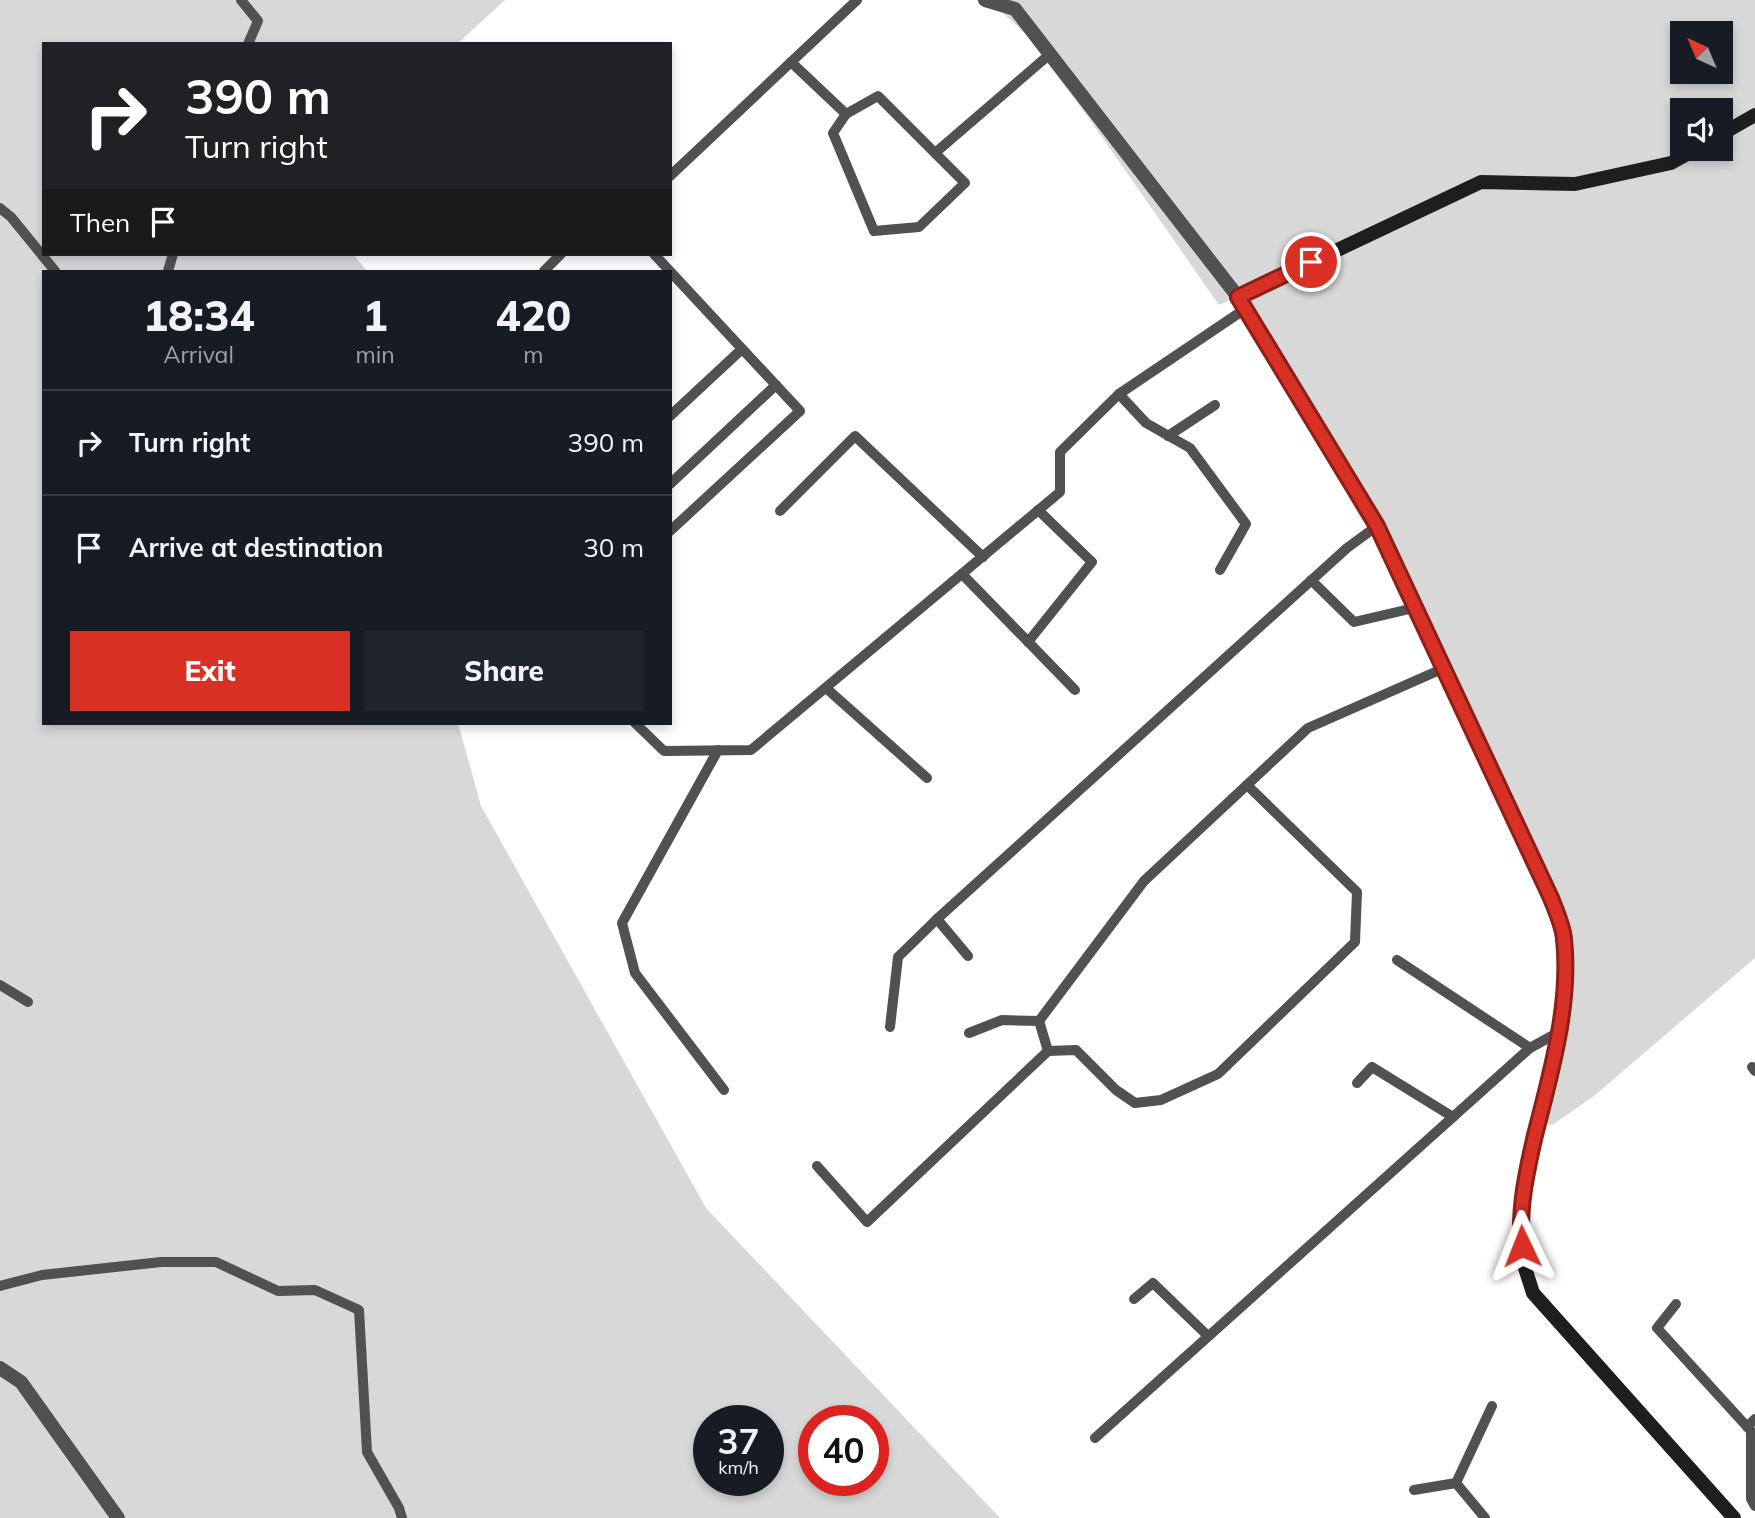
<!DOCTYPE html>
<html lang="en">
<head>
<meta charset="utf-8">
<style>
  :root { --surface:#171b24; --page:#20242c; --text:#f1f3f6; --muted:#9ea1a6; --line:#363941; --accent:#d93025 }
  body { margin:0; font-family:Mulish,sans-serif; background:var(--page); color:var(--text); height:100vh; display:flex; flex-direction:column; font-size:26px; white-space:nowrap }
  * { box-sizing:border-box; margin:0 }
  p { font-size:23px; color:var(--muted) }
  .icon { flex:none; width:38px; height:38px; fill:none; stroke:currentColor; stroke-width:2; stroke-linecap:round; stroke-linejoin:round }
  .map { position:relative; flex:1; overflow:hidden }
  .panel { position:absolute; left:42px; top:270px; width:630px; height:455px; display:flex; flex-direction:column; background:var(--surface); border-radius:0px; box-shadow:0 4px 10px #0003 }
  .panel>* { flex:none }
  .guide { position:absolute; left:42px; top:42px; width:630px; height:214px; border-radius:0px; box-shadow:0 4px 10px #0003; background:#202124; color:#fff; overflow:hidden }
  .needle { width:46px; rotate:316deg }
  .buttons { position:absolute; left:1670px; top:21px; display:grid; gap:14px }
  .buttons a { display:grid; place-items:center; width:63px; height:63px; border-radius:0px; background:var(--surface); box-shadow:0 4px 10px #0003; font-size:35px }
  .speed { position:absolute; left:693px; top:1405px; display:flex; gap:14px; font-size:35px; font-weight:700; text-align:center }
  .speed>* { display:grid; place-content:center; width:91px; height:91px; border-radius:50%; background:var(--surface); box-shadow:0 4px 10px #0003; line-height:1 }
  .speed small { font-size:18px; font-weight:400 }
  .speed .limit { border:10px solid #d22; background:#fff; color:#111 }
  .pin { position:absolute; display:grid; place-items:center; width:60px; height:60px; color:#fff; margin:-30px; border:4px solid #fff; border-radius:50%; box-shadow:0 2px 7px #0007 }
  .me { position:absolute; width:77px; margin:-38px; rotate:358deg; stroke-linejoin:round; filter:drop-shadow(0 0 5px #0008) }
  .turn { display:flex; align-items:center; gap:24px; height:147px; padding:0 28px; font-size:32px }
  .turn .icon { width:91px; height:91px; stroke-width:2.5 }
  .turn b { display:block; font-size:49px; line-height:60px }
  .then { display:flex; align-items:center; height:66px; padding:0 28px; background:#0003; gap:14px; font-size:26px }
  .eta { display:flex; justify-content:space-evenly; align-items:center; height:119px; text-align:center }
  .eta b { font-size:42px; font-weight:800; line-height:49px }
  .action { display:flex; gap:14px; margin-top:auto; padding:14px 28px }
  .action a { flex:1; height:80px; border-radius:0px; background:var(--accent); color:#fff; font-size:28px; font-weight:800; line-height:80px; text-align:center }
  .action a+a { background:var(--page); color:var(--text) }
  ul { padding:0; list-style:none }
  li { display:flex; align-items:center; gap:21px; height:105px; padding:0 28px; border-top:2px solid var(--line) }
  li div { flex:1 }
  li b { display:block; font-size:26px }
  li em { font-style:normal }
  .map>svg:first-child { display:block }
</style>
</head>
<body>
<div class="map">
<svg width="1755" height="1518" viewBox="0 0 1755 1518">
  <rect width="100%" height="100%" fill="#fff"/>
  <!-- green -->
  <g fill="#d8d8d8" fill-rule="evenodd">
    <path d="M0,0H505L457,44H44V254H353L367,271H44V723H458L481,806L706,1208L1000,1518H0ZM709,1421H768V1480H709ZM814,1421H873V1480H814Z"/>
    <path d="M988,0H1755V958L1594,1096L1552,1125L1538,1123L1559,1032L1564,936L1377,526L1237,297L1219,305L1088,117L1026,34ZM1682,33H1720V72H1682ZM1682,110H1720V149H1682Z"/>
  </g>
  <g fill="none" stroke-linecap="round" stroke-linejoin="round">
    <!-- lane -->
    <g stroke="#515151" stroke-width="10">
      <path d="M241,0L258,21L248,44"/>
      <path d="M791,62L846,114"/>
      <path d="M878,96L965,183L919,227L874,231L833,133L846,114Z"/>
      <path d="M935,153L1050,54"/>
      <path d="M670,176L857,0"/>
      <path d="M0,208L11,217L55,271"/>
      <path d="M654,254L800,411L670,531"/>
      <path d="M168,271L173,254"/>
      <path d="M544,271L561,254"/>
      <path d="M1119,394L1146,423L1190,448L1246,524L1220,570"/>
      <path d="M670,416L742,349"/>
      <path d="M1168,436L1215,405"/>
      <path d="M670,484L776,385"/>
      <path d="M780,511L855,436L983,557"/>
      <path d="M962,574L1075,690"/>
      <path d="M1311,580L1354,622L1414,608"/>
      <path d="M1028,642L1092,562L1038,510"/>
      <path d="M826,688L927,778"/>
      <path d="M635,723L664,751L751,750L1060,492V452L1119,394L1245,309"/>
      <path d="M718,750L622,923L635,973L724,1090"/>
      <path d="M937,919L1347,548L1377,526"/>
      <path d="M1397,960L1530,1048"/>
      <path d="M0,985L28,1002"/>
      <path d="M890,1027L898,957L937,919L968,956"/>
      <path d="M969,1033L1002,1020L1039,1021"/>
      <path d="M1048,1051L1076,1050L1116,1090L1135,1103L1161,1100L1218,1074L1355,942L1357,892L1247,785"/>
      <path d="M1752,1067L1755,1071"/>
      <path d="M1357,1083L1372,1067L1453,1117"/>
      <path d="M817,1166L867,1222L1048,1051L1039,1021L1144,881L1308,728L1442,669"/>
      <path d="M0,1286L42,1275L161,1262H216L278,1291L315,1290L359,1310L367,1452L399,1508L402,1518"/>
      <path d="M1134,1299L1153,1283L1208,1336"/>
      <path d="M1676,1304L1657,1328L1751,1431V1499L1755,1506"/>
      <path d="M1747,1427L1755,1419"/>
      <path d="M1095,1438L1530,1048L1559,1032"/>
      <path d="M1414,1490L1456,1483"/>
      <path d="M1485,1518L1456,1483L1492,1406"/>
    </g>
    <!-- street -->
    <g stroke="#515151" stroke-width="14">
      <path d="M985,0L1015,9L1238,297"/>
      <path d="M0,1368L21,1382L118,1518"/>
    </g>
    <!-- secondary -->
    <g stroke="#1e1e1e" stroke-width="14">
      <path d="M1720,135L1755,115"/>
      <path d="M1696,149L1671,163L1575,184L1481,182L1238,297L1377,526L1551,898L1564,937L1565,978L1559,1032L1530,1156L1519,1224L1525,1268L1533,1293L1734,1518"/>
    </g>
  </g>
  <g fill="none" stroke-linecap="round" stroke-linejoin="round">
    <!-- route casing -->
    <g stroke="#8d1f18" stroke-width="18">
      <path id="route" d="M1311,262L1238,297L1377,526L1551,898C1556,911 1563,926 1564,939C1571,1004 1551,1072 1535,1135C1527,1170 1518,1209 1522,1246"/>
    </g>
    <!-- route -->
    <use href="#route" stroke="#d93025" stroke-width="12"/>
  </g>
</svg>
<div class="buttons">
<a><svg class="needle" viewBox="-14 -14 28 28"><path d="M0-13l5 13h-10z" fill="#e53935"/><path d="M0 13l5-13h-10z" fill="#9ea1a6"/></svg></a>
<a><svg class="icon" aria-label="sound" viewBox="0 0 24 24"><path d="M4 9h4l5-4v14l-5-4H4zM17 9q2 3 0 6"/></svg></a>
</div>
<div class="speed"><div>37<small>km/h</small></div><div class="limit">40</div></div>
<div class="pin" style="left:1311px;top:262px;background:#d93025"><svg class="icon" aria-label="arrive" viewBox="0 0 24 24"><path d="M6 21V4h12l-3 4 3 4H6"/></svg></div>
<svg class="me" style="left:1522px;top:1246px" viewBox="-20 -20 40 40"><path d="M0-17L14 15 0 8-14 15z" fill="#d93025" stroke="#fff" stroke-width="4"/></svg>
<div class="guide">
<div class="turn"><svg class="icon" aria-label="right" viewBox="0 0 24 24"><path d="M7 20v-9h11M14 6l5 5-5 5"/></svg><div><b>390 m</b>Turn right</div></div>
<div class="then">Then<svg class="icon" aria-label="arrive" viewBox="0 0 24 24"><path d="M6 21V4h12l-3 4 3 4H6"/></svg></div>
</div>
<section class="panel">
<div class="eta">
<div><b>18:34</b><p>Arrival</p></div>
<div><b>1</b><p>min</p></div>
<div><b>420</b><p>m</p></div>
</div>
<ul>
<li><svg class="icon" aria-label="right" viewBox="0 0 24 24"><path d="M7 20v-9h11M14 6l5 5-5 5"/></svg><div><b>Turn right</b></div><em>390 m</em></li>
<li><svg class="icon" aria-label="arrive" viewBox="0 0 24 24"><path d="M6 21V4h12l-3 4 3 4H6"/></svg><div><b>Arrive at destination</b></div><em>30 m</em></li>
</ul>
<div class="action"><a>Exit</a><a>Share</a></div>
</section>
</div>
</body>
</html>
